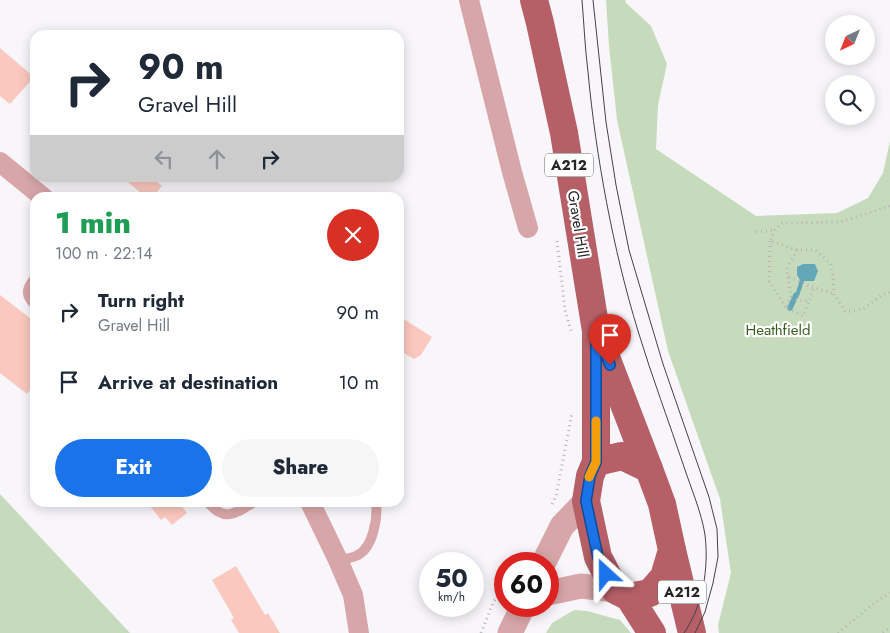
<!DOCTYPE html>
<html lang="en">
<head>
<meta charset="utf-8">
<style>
  :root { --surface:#fff; --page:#f6f6f7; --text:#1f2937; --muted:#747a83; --accent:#1a73e8 }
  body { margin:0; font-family:Jost,sans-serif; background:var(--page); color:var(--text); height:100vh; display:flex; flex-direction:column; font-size:19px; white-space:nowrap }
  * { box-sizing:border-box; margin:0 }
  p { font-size:16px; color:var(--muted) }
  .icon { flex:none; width:28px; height:28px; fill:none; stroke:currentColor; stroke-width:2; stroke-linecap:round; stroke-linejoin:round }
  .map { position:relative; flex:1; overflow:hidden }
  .side { position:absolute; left:30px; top:192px; width:374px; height:315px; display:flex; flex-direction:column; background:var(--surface); border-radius:15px; box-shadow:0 2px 12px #0003 }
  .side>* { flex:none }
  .guide { position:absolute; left:30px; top:30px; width:374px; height:152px; border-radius:15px; box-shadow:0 2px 12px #0003; background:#fff; color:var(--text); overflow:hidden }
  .needle { width:32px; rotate:223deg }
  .controls { position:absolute; left:825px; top:15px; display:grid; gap:10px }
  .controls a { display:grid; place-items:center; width:50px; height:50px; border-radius:50%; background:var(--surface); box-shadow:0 2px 12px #0003; font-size:25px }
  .speed { position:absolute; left:419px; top:552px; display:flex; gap:10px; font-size:25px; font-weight:700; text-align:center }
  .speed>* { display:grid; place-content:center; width:65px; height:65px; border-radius:50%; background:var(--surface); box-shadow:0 2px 12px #0003; line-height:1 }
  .speed small { font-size:12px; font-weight:400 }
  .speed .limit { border:8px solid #d22; background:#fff; color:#111 }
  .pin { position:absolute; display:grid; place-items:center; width:42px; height:42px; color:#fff; margin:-51px -21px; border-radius:50% 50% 50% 0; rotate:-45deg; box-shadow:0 0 5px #0007 }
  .pin .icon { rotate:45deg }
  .me { position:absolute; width:55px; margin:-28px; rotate:336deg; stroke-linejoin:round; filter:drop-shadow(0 0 4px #0008) }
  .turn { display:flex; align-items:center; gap:18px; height:105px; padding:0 25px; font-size:22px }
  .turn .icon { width:65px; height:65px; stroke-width:2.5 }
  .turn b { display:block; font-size:35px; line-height:42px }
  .lanes { display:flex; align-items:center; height:48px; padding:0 25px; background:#0003; justify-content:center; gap:25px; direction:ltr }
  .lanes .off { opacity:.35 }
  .round { display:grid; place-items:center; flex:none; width:52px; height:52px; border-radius:26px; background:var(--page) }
  .summary { display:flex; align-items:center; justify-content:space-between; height:85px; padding:0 25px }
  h1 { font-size:30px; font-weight:800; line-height:38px; color:#1e9e55 }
  .primary-button { display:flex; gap:10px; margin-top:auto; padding:10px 25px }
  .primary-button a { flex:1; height:58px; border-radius:30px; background:var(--accent); color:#fff; font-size:20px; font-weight:800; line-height:58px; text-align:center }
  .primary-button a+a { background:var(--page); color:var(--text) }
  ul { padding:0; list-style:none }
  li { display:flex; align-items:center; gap:15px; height:70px; padding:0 25px }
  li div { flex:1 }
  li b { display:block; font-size:19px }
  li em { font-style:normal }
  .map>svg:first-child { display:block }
</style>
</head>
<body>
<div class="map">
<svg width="890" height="633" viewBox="0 0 890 633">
  <rect width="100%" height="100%" fill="#f8f6fa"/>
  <!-- green -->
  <g fill="#c6dbbb">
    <path d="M606,0H625L626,3L651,26L667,64L658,105L656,149L756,216L837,213L868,198L883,173L890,141V633H719L718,625L731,573L720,499L668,351L617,120L609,46Z"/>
    <path d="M0,493V494L130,633H0Z"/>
    <path d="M574,610L587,611L620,620L631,633H546L552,623Z"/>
  </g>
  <!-- water -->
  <path fill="#64a8b8" d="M803,264H815L818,271L814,281H804L799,296L795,295L800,280L797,275V267Z"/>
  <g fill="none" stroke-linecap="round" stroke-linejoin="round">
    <!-- stream -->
    <path stroke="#64a8b8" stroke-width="5.5" d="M790,308L796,295"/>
  </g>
  <!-- building -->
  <g fill="#fac8be">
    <path d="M0,48L34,77L10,104L0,96Z"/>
    <path d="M123,178H152L162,186L152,198H147Z"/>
    <path d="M0,295L35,322V383L27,394L0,373Z"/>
    <path d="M399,316L432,337L421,355L414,359L399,350Z"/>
    <path d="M147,502H182L180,504L187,513L172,525L165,517L161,520Z"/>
    <path d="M236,566L265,615L268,613L280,633H239L231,620L234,618L212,580Z"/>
  </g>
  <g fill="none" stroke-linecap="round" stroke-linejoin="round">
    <!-- path -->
    <g stroke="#b5b3b7" stroke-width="3" stroke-dasharray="1 4" stroke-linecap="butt">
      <path d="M890,206L840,222L782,223L775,230L770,241L797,250H815L830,263L833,275L834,294L846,312L863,309L882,295L890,292"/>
      <path d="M756,232L775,230"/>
      <path d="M557,241L565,310L571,331"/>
      <path d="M770,241L769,281L786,308"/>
      <path d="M797,250L787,269L788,276L809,286L834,294"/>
      <path d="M788,277L791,296L797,300L809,301L814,287"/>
      <path d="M791,296L786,308L803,316L809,301"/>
      <path d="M552,504L556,496L572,413"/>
      <path d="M517,564L523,552"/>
      <path d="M481,633L493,603L505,584"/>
      <path d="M838,633L877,601L890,593"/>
      <path d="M883,633L890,627"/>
    </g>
    <!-- service -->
    <g stroke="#d8a6a8" stroke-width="10">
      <path d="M35,278C26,289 25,295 35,305"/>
      <path d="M208,502C224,523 236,513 254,502"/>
      <path d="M338,560C345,559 353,558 358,555C373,547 378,518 376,502"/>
    </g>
    <!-- minor -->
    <g stroke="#d8a6a8" stroke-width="20">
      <path d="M469,0L512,172L528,228"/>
      <path d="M0,162L44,198"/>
      <path d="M310,502L338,560L353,595L359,633"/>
    </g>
    <!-- tertiary -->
    <g stroke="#d8a6a8" stroke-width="25">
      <path d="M543,564L562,526L586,501"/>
      <path d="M548,593L581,586L615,590"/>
      <path d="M510,633L523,606"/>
    </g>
    <!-- primary -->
    <g stroke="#b65f67" stroke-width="28">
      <path d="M534,0L540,23L564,133L596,331V462L590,476L586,501L598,557L615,590L629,597L650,593L664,577L672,550L662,504L649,469L596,331"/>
      <path d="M596,462L622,456L649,469"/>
      <path d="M672,550L692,633"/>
      <path d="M629,597L652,633"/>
    </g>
    <!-- tram -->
    <g stroke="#444345" stroke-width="1">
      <path d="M582,0C584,24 585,48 588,72C596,157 613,249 638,331C652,377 669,422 684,467C691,488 702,514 705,535C709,568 703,606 684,633"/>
      <path d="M593,0L606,122L616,185L629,250L663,364L709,497L717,529L718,557L713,583L705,612L695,633"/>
    </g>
  </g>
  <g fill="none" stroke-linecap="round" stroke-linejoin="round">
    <!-- route casing -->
    <g stroke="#114b97" stroke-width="12">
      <path id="route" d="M606,574L598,557L586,501L590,476L596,462V331L610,365"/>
    </g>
    <!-- route -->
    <use href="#route" stroke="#1a73e8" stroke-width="9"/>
    <!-- slow -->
    <path stroke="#f59e0b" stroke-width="9" d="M589,477L596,462V421"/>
  </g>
  <g text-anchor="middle" stroke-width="4.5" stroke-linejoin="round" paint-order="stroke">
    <!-- shield labels -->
    <g fill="#fff" stroke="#666667" stroke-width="1">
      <rect x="545" y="153.5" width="48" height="23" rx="4"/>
      <rect x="658" y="580.5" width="48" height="23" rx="4"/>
    </g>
    <g font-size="14" font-weight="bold" fill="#252426">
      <text x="569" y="170">A212</text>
      <text x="682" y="597">A212</text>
    </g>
    <!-- street labels -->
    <g font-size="15" fill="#252426" stroke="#fff">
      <text transform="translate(578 224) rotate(81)" y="5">Gravel Hill</text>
    </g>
    <!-- park labels -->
    <g font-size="15" fill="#385e1e" stroke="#fff">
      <text x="778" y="335">Heathfield</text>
    </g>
  </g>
</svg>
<div class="controls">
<a><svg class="needle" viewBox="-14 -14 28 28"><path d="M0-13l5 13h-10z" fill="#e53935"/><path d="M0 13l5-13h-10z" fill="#747a83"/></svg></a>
<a><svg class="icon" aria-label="search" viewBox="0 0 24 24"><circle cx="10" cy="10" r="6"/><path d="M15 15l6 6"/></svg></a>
</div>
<div class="speed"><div>50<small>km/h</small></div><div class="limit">60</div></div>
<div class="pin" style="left:610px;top:365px;background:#d93025"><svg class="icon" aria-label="arrive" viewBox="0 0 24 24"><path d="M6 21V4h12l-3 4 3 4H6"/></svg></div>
<svg class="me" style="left:606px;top:574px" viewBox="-20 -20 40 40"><path d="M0-17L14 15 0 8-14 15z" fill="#1a73e8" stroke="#fff" stroke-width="4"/></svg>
<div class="guide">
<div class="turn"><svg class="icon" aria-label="right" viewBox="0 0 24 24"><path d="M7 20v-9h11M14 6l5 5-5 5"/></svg><div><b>90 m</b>Gravel Hill</div></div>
<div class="lanes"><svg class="icon off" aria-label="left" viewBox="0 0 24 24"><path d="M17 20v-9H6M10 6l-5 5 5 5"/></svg><svg class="icon off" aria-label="ahead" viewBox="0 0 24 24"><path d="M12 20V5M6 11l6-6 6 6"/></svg><svg class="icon" aria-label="right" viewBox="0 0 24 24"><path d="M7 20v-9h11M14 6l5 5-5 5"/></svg></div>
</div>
<section class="side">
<div class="summary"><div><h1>1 min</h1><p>100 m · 22:14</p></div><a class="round" style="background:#d93025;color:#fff"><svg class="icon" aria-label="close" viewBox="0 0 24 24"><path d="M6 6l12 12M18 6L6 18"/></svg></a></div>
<ul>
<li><svg class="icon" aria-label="right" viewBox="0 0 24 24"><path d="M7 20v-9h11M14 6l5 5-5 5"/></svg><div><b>Turn right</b><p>Gravel Hill</p></div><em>90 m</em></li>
<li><svg class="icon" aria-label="arrive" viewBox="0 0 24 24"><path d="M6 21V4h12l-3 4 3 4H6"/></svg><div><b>Arrive at destination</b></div><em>10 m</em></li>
</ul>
<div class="primary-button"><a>Exit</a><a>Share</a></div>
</section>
</div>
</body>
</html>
